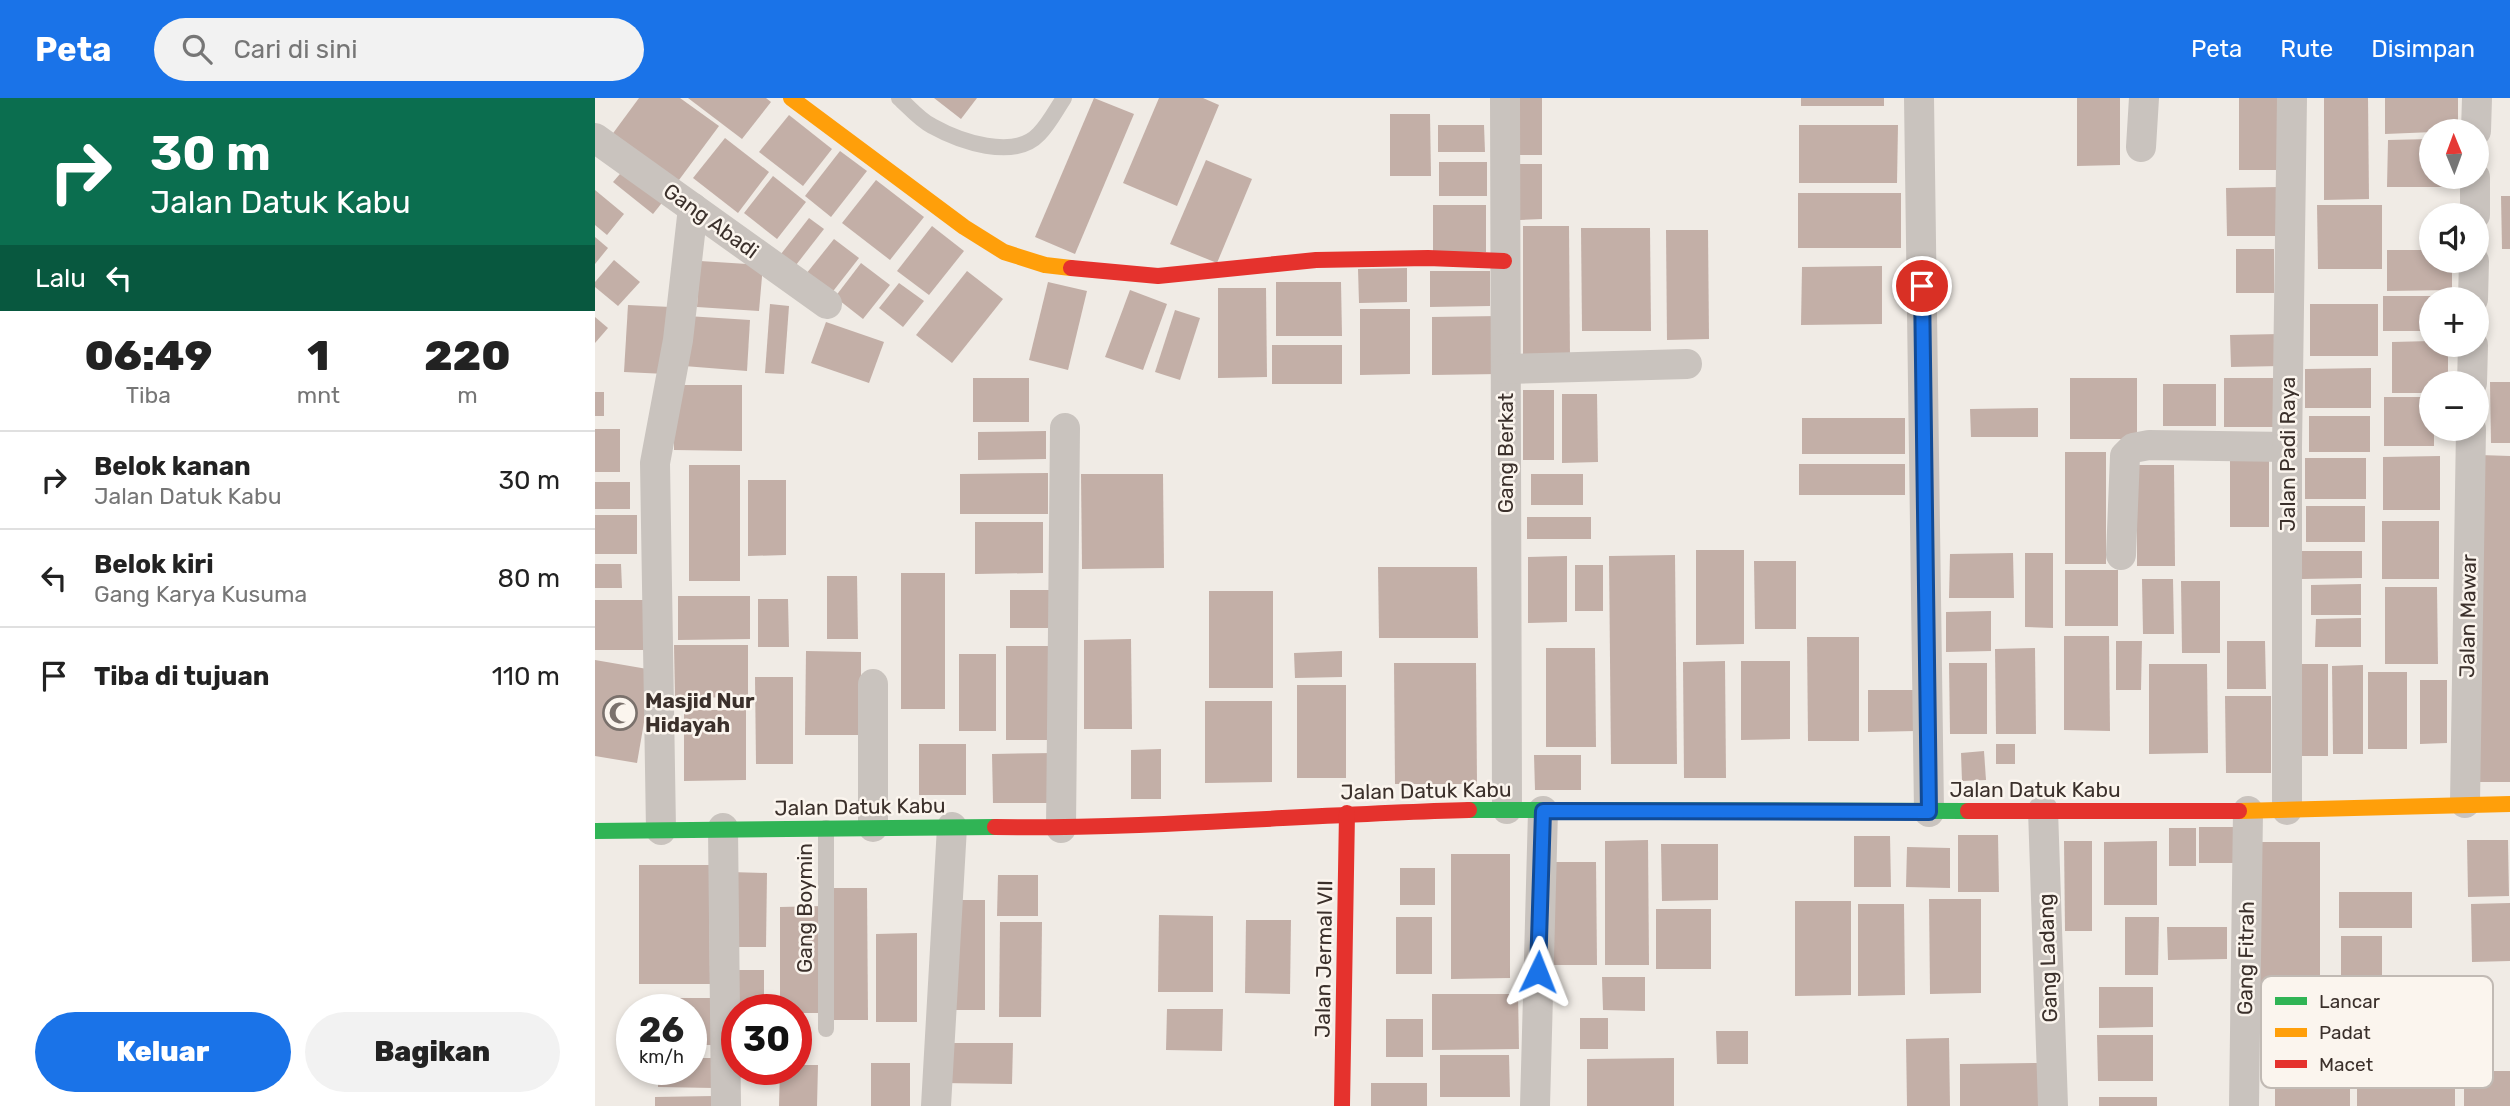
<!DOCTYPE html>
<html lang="id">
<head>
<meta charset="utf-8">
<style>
  :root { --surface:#fff; --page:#f2f2f2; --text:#222; --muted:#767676; --line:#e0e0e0; --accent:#1a73e8 }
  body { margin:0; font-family:Rubik,sans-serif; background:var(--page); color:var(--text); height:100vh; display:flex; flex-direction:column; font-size:26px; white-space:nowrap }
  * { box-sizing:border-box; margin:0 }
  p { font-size:23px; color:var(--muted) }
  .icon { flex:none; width:38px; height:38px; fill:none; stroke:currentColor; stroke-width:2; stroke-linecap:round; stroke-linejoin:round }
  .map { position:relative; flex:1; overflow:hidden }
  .details { display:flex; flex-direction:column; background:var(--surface); width:595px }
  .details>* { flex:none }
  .top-card { background:#0b6e4f; color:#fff; overflow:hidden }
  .needle { width:46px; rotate:359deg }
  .tools { position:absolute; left:1824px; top:21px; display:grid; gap:14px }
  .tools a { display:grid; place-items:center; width:70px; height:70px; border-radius:50%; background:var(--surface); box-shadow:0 4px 10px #0003; font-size:35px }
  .speed { position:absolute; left:21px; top:896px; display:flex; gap:14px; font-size:35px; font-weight:700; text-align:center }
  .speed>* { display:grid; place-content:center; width:91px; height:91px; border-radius:50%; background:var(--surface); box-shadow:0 4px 10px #0003; line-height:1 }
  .speed small { font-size:18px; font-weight:400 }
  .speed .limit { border:10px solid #d22; background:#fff; color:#111 }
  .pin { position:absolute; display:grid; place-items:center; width:60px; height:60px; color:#fff; margin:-30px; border:4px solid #fff; border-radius:50%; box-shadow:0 2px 7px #0007 }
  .me { position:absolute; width:77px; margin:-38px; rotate:2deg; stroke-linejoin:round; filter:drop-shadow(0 0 5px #0008) }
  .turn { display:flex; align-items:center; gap:24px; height:147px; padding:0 35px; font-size:32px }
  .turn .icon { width:91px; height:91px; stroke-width:2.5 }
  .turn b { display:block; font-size:49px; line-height:60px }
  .then { display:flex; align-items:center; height:66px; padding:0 35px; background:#0003; gap:14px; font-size:26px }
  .eta { display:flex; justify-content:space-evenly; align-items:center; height:119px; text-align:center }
  .eta b { font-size:42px; font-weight:800; line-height:49px }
  .cta { display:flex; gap:14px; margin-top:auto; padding:14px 35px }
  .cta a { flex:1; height:80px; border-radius:42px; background:var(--accent); color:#fff; font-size:28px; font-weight:800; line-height:80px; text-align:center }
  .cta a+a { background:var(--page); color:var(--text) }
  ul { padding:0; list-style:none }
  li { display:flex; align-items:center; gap:21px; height:98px; padding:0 35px; border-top:2px solid var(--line) }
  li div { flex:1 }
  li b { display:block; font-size:26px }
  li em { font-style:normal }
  header { display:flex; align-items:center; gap:42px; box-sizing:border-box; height:98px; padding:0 35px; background:var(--accent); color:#fff }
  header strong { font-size:33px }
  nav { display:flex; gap:38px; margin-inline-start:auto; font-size:24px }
  .search { width:490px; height:63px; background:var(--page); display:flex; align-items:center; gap:18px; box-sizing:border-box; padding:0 24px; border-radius:38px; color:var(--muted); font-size:26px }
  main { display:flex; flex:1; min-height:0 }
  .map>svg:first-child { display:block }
</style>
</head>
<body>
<header>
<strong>Peta</strong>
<div class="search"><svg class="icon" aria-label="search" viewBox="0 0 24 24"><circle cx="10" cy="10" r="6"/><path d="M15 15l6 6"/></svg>Cari di sini</div>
<nav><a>Peta</a><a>Rute</a><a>Disimpan</a></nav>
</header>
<main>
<section class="details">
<div class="top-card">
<div class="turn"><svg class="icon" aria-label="right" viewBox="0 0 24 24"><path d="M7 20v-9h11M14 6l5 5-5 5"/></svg><div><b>30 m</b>Jalan Datuk Kabu</div></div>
<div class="then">Lalu<svg class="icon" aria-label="left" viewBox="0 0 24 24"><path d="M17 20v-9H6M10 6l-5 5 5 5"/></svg></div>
</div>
<div class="eta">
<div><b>06:49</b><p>Tiba</p></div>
<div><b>1</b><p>mnt</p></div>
<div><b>220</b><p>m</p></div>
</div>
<ul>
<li><svg class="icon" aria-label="right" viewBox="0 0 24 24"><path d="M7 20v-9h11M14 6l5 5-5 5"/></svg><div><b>Belok kanan</b><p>Jalan Datuk Kabu</p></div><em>30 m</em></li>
<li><svg class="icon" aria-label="left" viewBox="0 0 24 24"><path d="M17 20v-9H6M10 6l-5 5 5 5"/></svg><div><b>Belok kiri</b><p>Gang Karya Kusuma</p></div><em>80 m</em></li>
<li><svg class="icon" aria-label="arrive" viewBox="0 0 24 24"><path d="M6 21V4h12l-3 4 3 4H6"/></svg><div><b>Tiba di tujuan</b></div><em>110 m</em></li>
</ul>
<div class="cta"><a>Keluar</a><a>Bagikan</a></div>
</section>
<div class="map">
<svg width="1915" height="1008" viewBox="0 0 1915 1008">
  <rect width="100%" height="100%" fill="#f0ebe5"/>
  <!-- building -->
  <g fill="#c3afa7">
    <path d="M44,0H85L124,28L81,86L16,38Z"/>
    <path d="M93,0H171L176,4L147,41Z"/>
    <path d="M339,0H382L366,21Z"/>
    <path d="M499,0L539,16L480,156L440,139Z"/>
    <path d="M564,0H608L624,7L582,108L528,85Z"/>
    <path d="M921,0H947V57H922Z"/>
    <rect x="1206" y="0" width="83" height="8"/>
    <path d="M1482,0H1525V67L1482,68Z"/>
    <rect x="1644" y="0" width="40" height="72"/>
    <path d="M1729,0H1773L1774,101L1729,102Z"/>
    <path d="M1790,0H1863V33L1790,36Z"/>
    <path d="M795,16H835L836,78H795Z"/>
    <path d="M194,17L237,51L208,88L164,54Z"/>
    <path d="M843,27H889L890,54H843Z"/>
    <path d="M1204,27H1303L1302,85H1204Z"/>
    <path d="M130,40L174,74L143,115L98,80Z"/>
    <path d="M1836,41V79H1866V89H1792L1793,42Z"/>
    <path d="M245,53L272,73L236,119L210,98Z"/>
    <path d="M611,62L657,81L622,165L575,146Z"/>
    <rect x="844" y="64" width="48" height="34"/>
    <path d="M924,66H947V121L925,122Z"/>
    <path d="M31,69L70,101L58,116L18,84Z"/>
    <path d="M178,78L211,104L182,141L149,115Z"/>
    <path d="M281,82L329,119L295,162L247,125Z"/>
    <path d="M1684,89L1683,138H1632L1631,90Z"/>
    <path d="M0,92L29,116L12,137L0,127Z"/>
    <rect x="1203" y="95" width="103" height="55"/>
    <path d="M1906,98H1915V151H1907Z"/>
    <rect x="838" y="107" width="53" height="47"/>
    <path d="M1722,107H1787V171H1723Z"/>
    <path d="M214,120L229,131L201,167L186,156Z"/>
    <path d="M337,128L369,153L334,197L302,173Z"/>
    <path d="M928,128H974L975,262L928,261Z"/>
    <path d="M986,130H1055L1056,233H987Z"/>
    <path d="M1071,132H1113L1114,241L1072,242Z"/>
    <path d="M0,139L13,150L0,166Z"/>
    <path d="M239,141L264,160L232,201L207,181Z"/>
    <rect x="1641" y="151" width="38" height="44"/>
    <path d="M1792,152H1836V163H1857V192L1792,193Z"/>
    <path d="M19,162L45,184L23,208L0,189V184Z"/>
    <path d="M105,163L168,167L164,213L102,209Z"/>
    <path d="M266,165L295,187L268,221L240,199Z"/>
    <path d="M1287,168V226L1206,227L1207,169Z"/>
    <path d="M812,170V204L764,205L763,171Z"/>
    <path d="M372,173L408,201L357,265L321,237Z"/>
    <path d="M835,173H895V208L835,209Z"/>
    <path d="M453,184L492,193L473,272L434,262Z"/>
    <path d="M681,184H746L747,238H681Z"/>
    <path d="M304,185L329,203L308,229L284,210Z"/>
    <path d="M623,190H671L672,279L623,280Z"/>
    <path d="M535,192L572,206L548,272L510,259Z"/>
    <path d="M1788,198H1854V201H1836V233H1788Z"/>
    <path d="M175,206L194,208L189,276L170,275Z"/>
    <rect x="1715" y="206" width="68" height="52"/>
    <path d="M33,207L76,209L71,276L29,274Z"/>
    <path d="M765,211H815V276L765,277Z"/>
    <path d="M580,212L605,220L585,282L560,274Z"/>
    <path d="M92,218L155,222L152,273L89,268Z"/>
    <path d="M904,218V276L837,277V219Z"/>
    <path d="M0,219L13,230L0,245Z"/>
    <path d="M231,224L289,244L274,285L216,265Z"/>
    <path d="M1685,236L1686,268L1636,269L1635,237Z"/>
    <path d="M1836,243V247H1853V285H1836V295H1797V244Z"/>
    <rect x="677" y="247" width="70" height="39"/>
    <path d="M1776,270V310H1710V271Z"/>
    <rect x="378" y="280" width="56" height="44"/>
    <rect x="1475" y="280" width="67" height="61"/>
    <path d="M1629,280H1684L1685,329H1629Z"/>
    <path d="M1895,284H1915V345H1896Z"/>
    <rect x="1568" y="286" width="53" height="42"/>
    <path d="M79,287H147V353L79,352Z"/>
    <rect x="928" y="292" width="31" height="70"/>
    <rect x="0" y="294" width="9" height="24"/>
    <path d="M967,296H1002L1003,364L967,365Z"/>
    <path d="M1789,299H1836V331H1839V348H1789Z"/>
    <path d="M1443,310V339H1376L1375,311Z"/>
    <rect x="1714" y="318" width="61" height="36"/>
    <rect x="1207" y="320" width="103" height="36"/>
    <rect x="0" y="331" width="25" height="43"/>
    <path d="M451,333V361L383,362V334Z"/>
    <rect x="1470" y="354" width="41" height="112"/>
    <rect x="1635" y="357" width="39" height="72"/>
    <path d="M1885,357L1915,358V684H1882Z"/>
    <path d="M1845,358V412H1788V359Z"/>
    <rect x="1710" y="360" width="61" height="41"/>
    <rect x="1204" y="366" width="106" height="31"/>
    <rect x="94" y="367" width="51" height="116"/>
    <path d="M1542,367H1579L1580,468H1542Z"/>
    <path d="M453,375V416H365V376Z"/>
    <path d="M486,376H568L569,470L487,471Z"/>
    <rect x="936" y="376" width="52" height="31"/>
    <path d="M153,382H191V457L153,458Z"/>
    <rect x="0" y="384" width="35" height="27"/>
    <rect x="1711" y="408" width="59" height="36"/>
    <rect x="0" y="417" width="42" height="39"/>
    <rect x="932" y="419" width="64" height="22"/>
    <rect x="1787" y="423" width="57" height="58"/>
    <path d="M380,424H448V475L380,476Z"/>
    <path d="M1101,452H1149V546L1101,547Z"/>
    <path d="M1706,453H1767V480L1706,481Z"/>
    <path d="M1418,455L1419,500H1354L1355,456Z"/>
    <path d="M1430,455H1458V530L1430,529Z"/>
    <path d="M1080,457L1082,666H1016L1014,458Z"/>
    <path d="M972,458V524L933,525V459Z"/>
    <path d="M1159,463H1201V531H1160Z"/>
    <path d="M0,466H26L27,490H0Z"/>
    <rect x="980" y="467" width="28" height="46"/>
    <path d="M783,469H882L883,540H784Z"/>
    <rect x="1470" y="472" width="53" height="56"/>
    <rect x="306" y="475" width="44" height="136"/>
    <path d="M232,478H262L263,541H232Z"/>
    <path d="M1547,481H1578L1579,536H1548Z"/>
    <path d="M1586,483H1625V555H1587Z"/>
    <path d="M1766,486V517H1716V487Z"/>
    <path d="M1790,489H1842L1843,566H1790Z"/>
    <rect x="415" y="492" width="50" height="38"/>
    <rect x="614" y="493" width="64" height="97"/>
    <path d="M83,498H155V541L83,542Z"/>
    <path d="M163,501H193L194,549H163Z"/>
    <path d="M0,502H50L51,552H0Z"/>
    <path d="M1396,513V553L1351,554V514Z"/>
    <path d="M1766,520V549H1720L1721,521Z"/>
    <path d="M1469,538H1514L1515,633L1469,632Z"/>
    <path d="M1212,539H1264V643H1213Z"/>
    <path d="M536,541L537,631H489V542Z"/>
    <path d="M1521,543H1547L1546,592H1521Z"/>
    <path d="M1632,543H1670L1671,591H1632Z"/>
    <path d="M79,547H153V599L80,600Z"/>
    <path d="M411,548H457L458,642H411Z"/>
    <path d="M951,550H1000L1001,649H951Z"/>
    <path d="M1440,550L1441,636H1401L1400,551Z"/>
    <path d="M211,553L266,554V637H210Z"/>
    <path d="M747,553V579L700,580L699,555Z"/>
    <rect x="364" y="556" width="37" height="77"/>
    <path d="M0,562L58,572L42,665L0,658Z"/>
    <path d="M1130,563L1131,680H1089L1088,564Z"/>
    <path d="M1146,563H1195V641L1146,642Z"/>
    <path d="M799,565H881L882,686H800Z"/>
    <path d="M1354,565H1392V636H1355Z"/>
    <path d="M1554,566H1612L1613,655L1554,656Z"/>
    <rect x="1704" y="566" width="29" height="92"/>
    <path d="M1768,567V656H1738L1737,568Z"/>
    <rect x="1773" y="574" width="39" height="77"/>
    <path d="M160,579H198V666H161Z"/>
    <path d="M1825,582H1852V645L1825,646Z"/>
    <rect x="702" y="587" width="49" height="93"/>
    <path d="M1273,592H1321V633L1273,634Z"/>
    <path d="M1630,598H1676V675H1631Z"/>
    <path d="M610,603H677V684L610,685Z"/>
    <path d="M89,612H151V682L89,683Z"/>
    <rect x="324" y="646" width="47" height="51"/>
    <rect x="1401" y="646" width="19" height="20"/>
    <path d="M566,651V701H536V652Z"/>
    <path d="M1389,653L1391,682L1367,683L1366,655Z"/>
    <path d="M459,655V705H398L397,656Z"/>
    <path d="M939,657H986V692H940Z"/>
    <rect x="1604" y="729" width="42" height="36"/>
    <rect x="1574" y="730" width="27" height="38"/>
    <path d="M1363,737H1403L1404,794H1363Z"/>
    <path d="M1259,738H1295L1296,789H1259Z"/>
    <path d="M1053,742L1054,867H1010V743Z"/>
    <path d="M1872,742H1913L1914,798L1873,799Z"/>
    <path d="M1469,743H1497V833H1470Z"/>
    <path d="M1562,743V807H1509V744Z"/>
    <rect x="1665" y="744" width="60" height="142"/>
    <path d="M1066,746H1123V802L1067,803Z"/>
    <path d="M1312,749L1355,750V790L1311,789Z"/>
    <path d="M856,756H915V880L856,881Z"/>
    <path d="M959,764H1001L1002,867H959Z"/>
    <path d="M44,767H114L115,886H44Z"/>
    <rect x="805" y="770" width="35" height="37"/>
    <path d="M135,774L172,775L171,849H136Z"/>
    <path d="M403,777H443V818H402Z"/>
    <path d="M234,790H272L273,922H234Z"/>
    <rect x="1744" y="794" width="73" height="36"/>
    <path d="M1334,801H1386V895L1335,896Z"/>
    <rect x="358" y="802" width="32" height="110"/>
    <path d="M1200,803H1256V897L1200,898Z"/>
    <path d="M1915,805V863L1877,864L1876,806Z"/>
    <path d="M1263,806H1309L1310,897L1263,898Z"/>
    <path d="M228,808V915H201V912H185V809Z"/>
    <rect x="1061" y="811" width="55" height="60"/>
    <path d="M564,817L618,818V894H563Z"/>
    <rect x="801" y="819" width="36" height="57"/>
    <path d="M1530,819H1564L1563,877H1530Z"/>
    <path d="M651,822H696L695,896L650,895Z"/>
    <path d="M405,824H447L446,919H404Z"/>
    <path d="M1572,829H1632V861L1573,862Z"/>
    <path d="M322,835V924H281V836Z"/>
    <rect x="1746" y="838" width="41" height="115"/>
    <rect x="142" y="872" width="27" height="40"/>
    <path d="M1007,879H1050V913L1008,912Z"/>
    <path d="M1504,889H1558V929L1504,930Z"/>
    <path d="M837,896H923L924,951L837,952Z"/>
    <path d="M60,900H120V947H96V912H60Z"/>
    <path d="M572,911H628L627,953L571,952Z"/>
    <rect x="985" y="920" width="28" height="31"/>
    <rect x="791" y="921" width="37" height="38"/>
    <path d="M1121,933H1153V966H1122Z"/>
    <path d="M1502,937H1558V983H1503Z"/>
    <path d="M1354,940L1355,1008H1312L1311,941Z"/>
    <path d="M346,945H418L417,986L346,985Z"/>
    <path d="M845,957H914L915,999H845Z"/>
    <path d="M1762,957H1798V985H1860V1008H1762Z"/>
    <path d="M96,960H119V990L63,989V971H96Z"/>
    <path d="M1079,960V1008H992V961Z"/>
    <rect x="276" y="965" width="39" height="43"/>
    <path d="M1446,965L1447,1008H1365V966Z"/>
    <path d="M201,967H223L222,1008H184L185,971H201Z"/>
    <rect x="1869" y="973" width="46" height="35"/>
    <rect x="776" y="985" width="56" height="23"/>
    <rect x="1680" y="987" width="75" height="21"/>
    <path d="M118,998V1008H60V999Z"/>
    <rect x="1504" y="999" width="58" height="9"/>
  </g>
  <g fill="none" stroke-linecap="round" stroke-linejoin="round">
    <!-- lane -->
    <g stroke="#c9c3be" stroke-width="16">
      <path d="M304,0C314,9 325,22 337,28C364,43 419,63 444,36C454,26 461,12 469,0"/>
      <path d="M231,730V931"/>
    </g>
    <!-- street -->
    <g stroke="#c9c3be" stroke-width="30">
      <path d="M910,0L912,711"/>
      <path d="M1324,0L1334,714"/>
      <path d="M1881,33L1882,0"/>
      <path d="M0,40L232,206"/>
      <path d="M1546,49L1549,0"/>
      <path d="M1880,117V79"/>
      <path d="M1878,201L1879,163"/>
      <path d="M911,271L1092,266"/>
      <path d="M1877,285L1878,247"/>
      <path d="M1526,457L1530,358L1538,350L1554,347L1692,349"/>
      <path d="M1870,705L1876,331"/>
      <path d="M1448,712L1458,1008"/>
      <path d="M1692,712V349L1697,0"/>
      <path d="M278,729V586"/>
      <path d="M128,730L131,1008"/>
      <path d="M466,730L470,330"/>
      <path d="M66,732L60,365L83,242L98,110"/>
      <path d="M341,1008L357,729"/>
      <path d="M940,1008L948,713"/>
      <path d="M1649,1008L1653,713"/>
    </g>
    <!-- fast -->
    <g stroke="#30b455" stroke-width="16">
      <path d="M874,712L1373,713"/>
      <path d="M0,733L400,729"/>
    </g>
    <!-- slow -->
    <g stroke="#ff9f0a" stroke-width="16">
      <path d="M196,0L369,129L409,154L450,167L476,170"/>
      <path d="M1644,713L1915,706"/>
    </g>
    <!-- jam -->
    <g stroke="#e5322d" stroke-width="16">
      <path d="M476,170L563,178L721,162L833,160L909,163"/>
      <path d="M1373,713H1644"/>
      <path d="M400,729C558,731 716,716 874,712"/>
      <path d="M747,1008L752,715"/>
    </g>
  </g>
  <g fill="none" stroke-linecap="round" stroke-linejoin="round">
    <!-- route casing -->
    <g stroke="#114b97" stroke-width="18">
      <path id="route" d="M943,874L948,713L1334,714L1327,188"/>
    </g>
    <!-- route -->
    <use href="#route" stroke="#1a73e8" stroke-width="12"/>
  </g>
  <!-- icons -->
  <defs>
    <g id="mosque-ring" transform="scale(1.75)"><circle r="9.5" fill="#fbf5ee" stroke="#7a716c" stroke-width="1.5"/><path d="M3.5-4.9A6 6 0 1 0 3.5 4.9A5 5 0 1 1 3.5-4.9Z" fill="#7a716c"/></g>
  </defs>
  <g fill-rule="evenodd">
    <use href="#mosque-ring" x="25" y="615"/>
  </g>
  <g text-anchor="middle" stroke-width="5" stroke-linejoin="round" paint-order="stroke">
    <!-- street labels -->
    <g font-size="21" fill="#3b302b" stroke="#fbf5ee">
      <text transform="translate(116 123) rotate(36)" y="7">Gang Abadi</text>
      <text transform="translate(911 355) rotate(-90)" y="7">Gang Berkat</text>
      <text transform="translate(1693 356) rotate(-90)" y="7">Jalan Padi Raya</text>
      <text transform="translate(1873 518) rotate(-89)" y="7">Jalan Mawar</text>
      <text x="1440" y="699">Jalan Datuk Kabu</text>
      <text transform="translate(831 693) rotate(-1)" y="7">Jalan Datuk Kabu</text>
      <text transform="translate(265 709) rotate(-1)" y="7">Jalan Datuk Kabu</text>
      <text transform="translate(210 810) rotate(-90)" y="7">Gang Boymin</text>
      <text transform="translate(1453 860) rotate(-92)" y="7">Gang Ladang</text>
      <text transform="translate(1651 860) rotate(-89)" y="7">Gang Fitrah</text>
      <text transform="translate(729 861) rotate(-89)" y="7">Jalan Jermal VII</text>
    </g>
    <!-- poi labels -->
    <g font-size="21" font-weight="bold" fill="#3b302b" stroke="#fbf5ee" text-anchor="start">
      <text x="50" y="610">Masjid Nur<tspan x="50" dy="24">Hidayah</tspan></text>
    </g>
  </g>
  <!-- legend -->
  <rect x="1666" y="878" width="232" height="112" rx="10" fill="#fbf5ee" stroke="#c1bab4" stroke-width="2"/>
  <rect x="1680" y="899" width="32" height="8" fill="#30b455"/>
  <rect x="1680" y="930" width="32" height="9" fill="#ff9f0a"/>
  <rect x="1680" y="962" width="32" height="8" fill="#e5322d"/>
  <g font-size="19" fill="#3b302b">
    <text x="1724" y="910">Lancar</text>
    <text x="1724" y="941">Padat</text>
    <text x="1724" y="973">Macet</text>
  </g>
</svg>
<div class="tools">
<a><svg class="needle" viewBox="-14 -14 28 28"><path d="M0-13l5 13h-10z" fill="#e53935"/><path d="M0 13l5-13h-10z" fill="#767676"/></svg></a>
<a><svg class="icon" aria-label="sound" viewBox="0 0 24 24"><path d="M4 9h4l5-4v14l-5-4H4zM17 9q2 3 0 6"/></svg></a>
<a>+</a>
<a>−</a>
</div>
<div class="speed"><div>26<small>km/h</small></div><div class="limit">30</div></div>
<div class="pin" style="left:1327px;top:188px;background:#d93025"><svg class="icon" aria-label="arrive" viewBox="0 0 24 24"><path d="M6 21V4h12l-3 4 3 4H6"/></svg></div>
<svg class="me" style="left:943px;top:874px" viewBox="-20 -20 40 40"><path d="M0-17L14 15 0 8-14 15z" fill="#1a73e8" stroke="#fff" stroke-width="4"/></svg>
</div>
</main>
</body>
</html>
